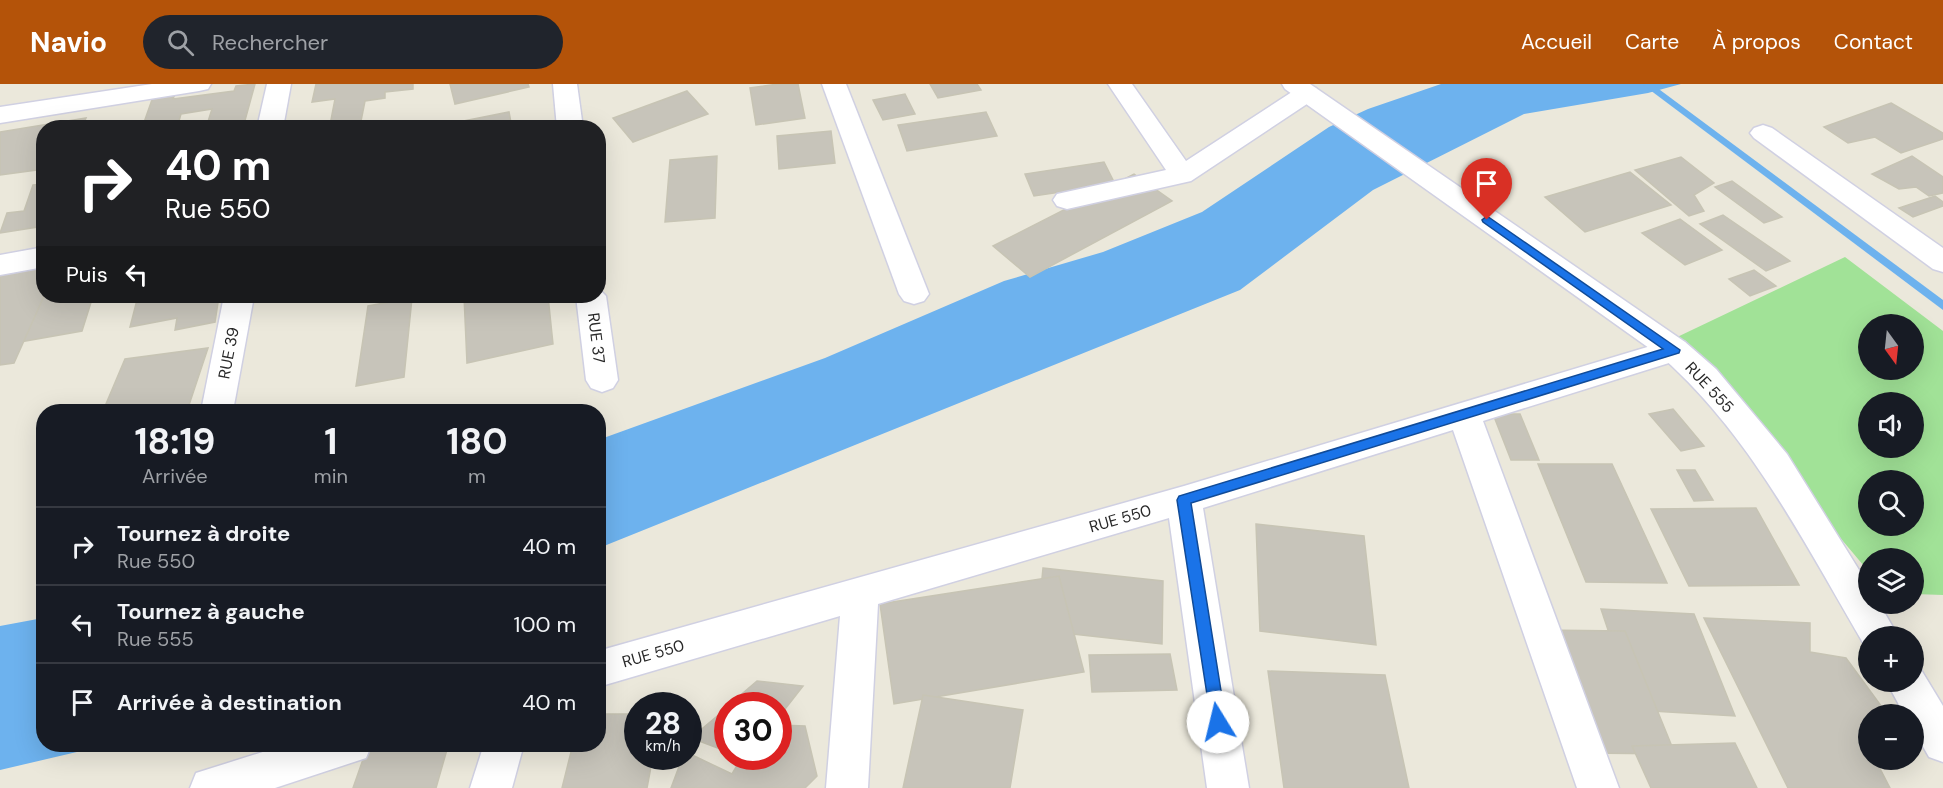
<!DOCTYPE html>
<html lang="fr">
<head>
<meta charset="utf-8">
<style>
  :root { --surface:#171b24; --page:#20242c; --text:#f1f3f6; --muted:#9ea1a6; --line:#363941; --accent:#b45309 }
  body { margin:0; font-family:"DM Sans",sans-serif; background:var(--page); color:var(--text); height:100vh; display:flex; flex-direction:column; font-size:22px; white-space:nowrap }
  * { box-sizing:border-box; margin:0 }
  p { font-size:20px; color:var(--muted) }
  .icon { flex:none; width:33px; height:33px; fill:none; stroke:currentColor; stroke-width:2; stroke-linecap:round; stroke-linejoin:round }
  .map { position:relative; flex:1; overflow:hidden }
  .panel { position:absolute; left:36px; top:320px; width:570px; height:348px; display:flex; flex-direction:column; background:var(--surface); border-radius:24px; box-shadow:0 6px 24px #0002 }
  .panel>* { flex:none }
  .top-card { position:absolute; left:36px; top:36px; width:570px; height:183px; border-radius:24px; box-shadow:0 6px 24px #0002; background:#202124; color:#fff; overflow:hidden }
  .needle { width:39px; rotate:165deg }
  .fabs { position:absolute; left:1858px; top:230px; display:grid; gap:12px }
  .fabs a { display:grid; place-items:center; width:66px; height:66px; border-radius:50%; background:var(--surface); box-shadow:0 6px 24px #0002; font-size:30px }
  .speed { position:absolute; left:624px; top:608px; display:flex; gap:12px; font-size:30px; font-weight:700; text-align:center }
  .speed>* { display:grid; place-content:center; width:78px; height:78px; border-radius:50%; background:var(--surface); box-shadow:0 6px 24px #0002; line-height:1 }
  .speed small { font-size:15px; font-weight:400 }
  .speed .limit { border:9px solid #d22; background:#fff; color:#111 }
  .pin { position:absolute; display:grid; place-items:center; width:51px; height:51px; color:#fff; margin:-62px -26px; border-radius:50% 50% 50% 0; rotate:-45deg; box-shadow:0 0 6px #0007 }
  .pin .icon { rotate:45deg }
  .me { position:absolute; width:66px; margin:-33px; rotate:351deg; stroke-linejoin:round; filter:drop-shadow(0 0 4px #0008) }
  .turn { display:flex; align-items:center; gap:21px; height:126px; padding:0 30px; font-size:27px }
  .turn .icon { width:78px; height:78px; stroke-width:2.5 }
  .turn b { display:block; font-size:42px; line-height:51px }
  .then { display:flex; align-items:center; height:57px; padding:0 30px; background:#0003; gap:12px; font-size:22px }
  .eta { display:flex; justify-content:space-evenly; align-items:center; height:102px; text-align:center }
  .eta b { font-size:36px; font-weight:700; line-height:42px }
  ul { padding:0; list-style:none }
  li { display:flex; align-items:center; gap:18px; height:78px; padding:0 30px; border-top:2px solid var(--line) }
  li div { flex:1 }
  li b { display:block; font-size:22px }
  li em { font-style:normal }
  header { display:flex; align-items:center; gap:36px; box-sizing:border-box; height:84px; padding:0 30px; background:var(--accent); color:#fff }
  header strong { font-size:28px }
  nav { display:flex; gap:33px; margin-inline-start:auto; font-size:21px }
  .search { width:420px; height:54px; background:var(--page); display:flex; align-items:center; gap:15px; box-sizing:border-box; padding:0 21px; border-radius:33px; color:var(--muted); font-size:22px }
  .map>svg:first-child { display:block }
</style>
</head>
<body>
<header>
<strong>Navio</strong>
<div class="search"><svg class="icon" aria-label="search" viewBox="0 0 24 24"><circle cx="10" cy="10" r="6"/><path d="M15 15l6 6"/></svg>Rechercher</div>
<nav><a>Accueil</a><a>Carte</a><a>À propos</a><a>Contact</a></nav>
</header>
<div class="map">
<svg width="1943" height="704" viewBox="0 0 1943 704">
  <rect width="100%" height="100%" fill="#ebe8db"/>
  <!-- green -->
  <path fill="#a1e297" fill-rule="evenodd" d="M1845,173L1943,247V511L1914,510V474H1869V488L1673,255ZM1869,240H1914V285H1869ZM1869,318H1914V363H1869ZM1869,396H1914V441H1869Z"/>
  <!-- water -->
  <g fill="#6db2ee">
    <path d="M1441,0H1681L1648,9L1524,30L1373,106L1240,206L599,464L598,356L825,274L1004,197L1103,168L1202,128L1329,43L1368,25Z"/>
    <path d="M43,534L44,660H111L0,686V542Z"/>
  </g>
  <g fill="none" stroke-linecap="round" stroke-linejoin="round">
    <!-- stream -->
    <path fill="#6db2ee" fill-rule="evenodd" d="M1642,0H1652L1943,216V226Z"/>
  </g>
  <!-- building -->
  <g fill="#c7c4ba" stroke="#c7c4b4" stroke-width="1.5">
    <path d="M255,0L244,40L206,44L212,25L181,30L177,44H142L153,13L175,10L173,15L234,7L236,2Z"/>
    <path d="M316,0H413V5L385,8V14L365,17L361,37L330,41L335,15L312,18Z"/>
    <path d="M450,0H528L529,3L455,20Z"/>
    <path d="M778,0H798L805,34L756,41L750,4Z"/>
    <path d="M930,0H977L981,6L938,14Z"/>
    <path d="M687,7L708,30L633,58L613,34Z"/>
    <path d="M905,10L915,30L883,36L873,16Z"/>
    <path d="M1891,19L1943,49V55L1901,69L1875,53L1848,59L1824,43Z"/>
    <path d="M509,28L512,44H449L448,40Z"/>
    <path d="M986,28L997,52L907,67L898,41Z"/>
    <path d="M86,34L82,44H44V85L0,91V48Z"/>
    <path d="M831,47L835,79L779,85L777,52Z"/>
    <path d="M717,72L715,134L665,138L670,76Z"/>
    <path d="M1912,72L1943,93V109L1929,112L1916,103L1899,105L1872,90Z"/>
    <path d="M1681,73L1714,99L1694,111L1704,127L1689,132L1635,86Z"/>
    <path d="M1104,78L1115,100L1034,112L1025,90Z"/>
    <path d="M1630,88L1671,121L1585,148L1545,113Z"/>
    <path d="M1134,90L1172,117L1030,193L993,162Z"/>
    <path d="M1732,97L1782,133L1764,139L1715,103Z"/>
    <path d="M44,100V142L0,149L7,129L24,127L33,101Z"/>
    <path d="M1935,112L1943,118V122L1913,133L1899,124Z"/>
    <path d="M1723,131L1790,177L1766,187L1700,140Z"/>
    <path d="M1680,135L1722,166L1685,181L1642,149Z"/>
    <path d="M20,182L13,198L44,193V212H93L82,247L3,261L23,210L0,214V190Z"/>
    <path d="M44,182V212L14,279L0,281V188Z"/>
    <path d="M1754,186L1776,202L1750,212L1729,195Z"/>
    <path d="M138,212H219L215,238L175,246L177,234L130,243Z"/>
    <path d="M464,212H548L553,260L467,279Z"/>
    <path d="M412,214L404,293L356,302L368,222Z"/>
    <path d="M208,264L187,327H103L125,275Z"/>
    <path d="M1673,325L1704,362L1681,367L1649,330Z"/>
    <path d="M1493,330H1520L1539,376H1511Z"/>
    <path d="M1538,380H1612L1667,499L1586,498Z"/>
    <path d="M1677,386H1695L1713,416L1694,417Z"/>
    <path d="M1756,424L1799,501L1689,502L1651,425Z"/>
    <path d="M1256,440L1364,452L1376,561L1260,547Z"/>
    <path d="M1043,484L1163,497L1162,560L1037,546Z"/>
    <path d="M1059,492L1084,588L894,620L880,520Z"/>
    <path d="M1601,525L1694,530L1735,632L1635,626Z"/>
    <path d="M1704,534L1810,539V568L1846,574L1887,630H1869V675H1875L1890,704H1788Z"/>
    <path d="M1539,546L1625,547L1675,670L1584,669Z"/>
    <path d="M1170,570L1177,606L1092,608L1089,571Z"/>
    <path d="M1268,587L1385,591L1409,704H1284Z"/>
    <path d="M757,597L803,602L778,634V621H729Z"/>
    <path d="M923,611L1023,626L1010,704H903Z"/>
    <path d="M728,623V668L691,654Z"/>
    <path d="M598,630H638V672H653L647,704H562L573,660H598Z"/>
    <path d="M778,641L805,642L817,692L805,704H671L683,672H688V669L732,690L742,673L739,672H778Z"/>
    <path d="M1735,659L1757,704H1651L1632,662Z"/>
    <path d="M448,662L436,704H353L367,664Z"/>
  </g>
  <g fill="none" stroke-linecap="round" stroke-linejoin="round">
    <!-- street casing -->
    <g stroke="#d0d0e2" stroke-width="3">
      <g id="street">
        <path d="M152,0H211L208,5L199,7L0,39V23Z"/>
        <path d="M267,0H291L283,44H257Z"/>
        <path d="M553,0H577L583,44H557Z"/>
        <path d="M822,0H846L929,210L924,217L914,220L904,217L899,210Z"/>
        <path d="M1108,0H1132L1186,77L1298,4L1307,2L1316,4L1319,9L1316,14L1191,97L1067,125L1057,122L1053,116L1057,110L1166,86Z"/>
        <path d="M1763,41L1772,44L1943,164V188L1933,185L1754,54L1750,49L1754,44Z"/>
        <path d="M44,163V183L0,191V171Z"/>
        <path d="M598,204L606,212L618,296L613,304L602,308L591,304L586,296L576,212H598Z"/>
        <path d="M224,212H254L233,327H201Z"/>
        <path d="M1674,255L1685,258L1689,266L1685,274L1483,337L1619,704H1577L1453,346L1203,424L1249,704H1207L1169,434L878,520L868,704H826L840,532L598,603V567L1184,402Z"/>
        <path d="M288,660H372L366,674L275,704H190L196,689Z"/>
        <path d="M484,660H524L512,704H470Z"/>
      </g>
    </g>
    <!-- secondary casing -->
    <g stroke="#d0d0e2" stroke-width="3">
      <g id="secondary">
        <path d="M1282,0H1310L1685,258L1716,285L1787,370L1869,502V519H1879L1898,552H1869V565L1866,564C1806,462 1752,353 1663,274L1285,5Z"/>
        <path d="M1914,582L1920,584L1943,622V678L1929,673L1914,647V630H1904L1886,597H1914Z"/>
      </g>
    </g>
    <!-- street -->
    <use href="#street" fill="#fff" fill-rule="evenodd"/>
    <!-- secondary -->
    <use href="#secondary" fill="#fff" fill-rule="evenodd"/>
  </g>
  <!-- route -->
  <path fill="#1a73e8" stroke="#114b97" stroke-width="1.5" d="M1487,132L1680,266L1679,269L1191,419L1226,638L1223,643L1218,645L1212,643L1177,416L1179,412L1663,265L1483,138L1482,136Z"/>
  <g text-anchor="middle" stroke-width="4.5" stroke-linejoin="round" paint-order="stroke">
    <!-- street labels -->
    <g font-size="16" fill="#292929" stroke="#fff">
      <text transform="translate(597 254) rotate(83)" y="6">RUE 37</text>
      <text transform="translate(228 269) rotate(-79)" y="6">RUE 39</text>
      <text transform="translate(1710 303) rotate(47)" y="6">RUE 555</text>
      <text transform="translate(1120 434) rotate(-16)" y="6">RUE 550</text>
      <text transform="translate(653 569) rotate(-16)" y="6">RUE 550</text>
    </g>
  </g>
</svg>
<div class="fabs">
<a><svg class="needle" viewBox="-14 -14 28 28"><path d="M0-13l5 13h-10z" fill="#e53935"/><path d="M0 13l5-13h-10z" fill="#9ea1a6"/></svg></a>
<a><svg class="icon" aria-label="sound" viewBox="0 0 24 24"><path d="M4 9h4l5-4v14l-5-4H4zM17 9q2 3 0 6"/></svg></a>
<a><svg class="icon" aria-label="search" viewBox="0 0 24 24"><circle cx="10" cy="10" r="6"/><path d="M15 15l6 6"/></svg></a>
<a><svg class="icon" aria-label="layers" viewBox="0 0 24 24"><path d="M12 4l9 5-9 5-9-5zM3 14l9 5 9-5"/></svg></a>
<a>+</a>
<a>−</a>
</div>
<div class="speed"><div>28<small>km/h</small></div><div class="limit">30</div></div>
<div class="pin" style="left:1487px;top:136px;background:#d93025"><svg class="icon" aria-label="arrive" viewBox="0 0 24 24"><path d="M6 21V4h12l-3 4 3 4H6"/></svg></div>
<svg class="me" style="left:1218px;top:638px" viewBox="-20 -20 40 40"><circle r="19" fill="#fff"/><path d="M0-13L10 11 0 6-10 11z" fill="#1a73e8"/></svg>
<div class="top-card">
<div class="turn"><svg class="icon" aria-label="right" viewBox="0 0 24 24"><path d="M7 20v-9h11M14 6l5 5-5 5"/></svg><div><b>40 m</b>Rue 550</div></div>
<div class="then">Puis<svg class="icon" aria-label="left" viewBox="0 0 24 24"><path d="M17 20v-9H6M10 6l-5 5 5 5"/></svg></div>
</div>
<section class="panel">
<div class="eta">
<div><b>18:19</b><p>Arrivée</p></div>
<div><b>1</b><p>min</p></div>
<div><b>180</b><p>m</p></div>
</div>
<ul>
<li><svg class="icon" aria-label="right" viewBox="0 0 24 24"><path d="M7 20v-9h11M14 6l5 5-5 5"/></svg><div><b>Tournez à droite</b><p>Rue 550</p></div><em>40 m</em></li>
<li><svg class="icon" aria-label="left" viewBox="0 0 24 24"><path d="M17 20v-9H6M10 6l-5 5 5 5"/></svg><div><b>Tournez à gauche</b><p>Rue 555</p></div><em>100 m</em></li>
<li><svg class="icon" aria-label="arrive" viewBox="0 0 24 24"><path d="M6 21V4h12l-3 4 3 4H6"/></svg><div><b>Arrivée à destination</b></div><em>40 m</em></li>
</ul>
</section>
</div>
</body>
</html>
